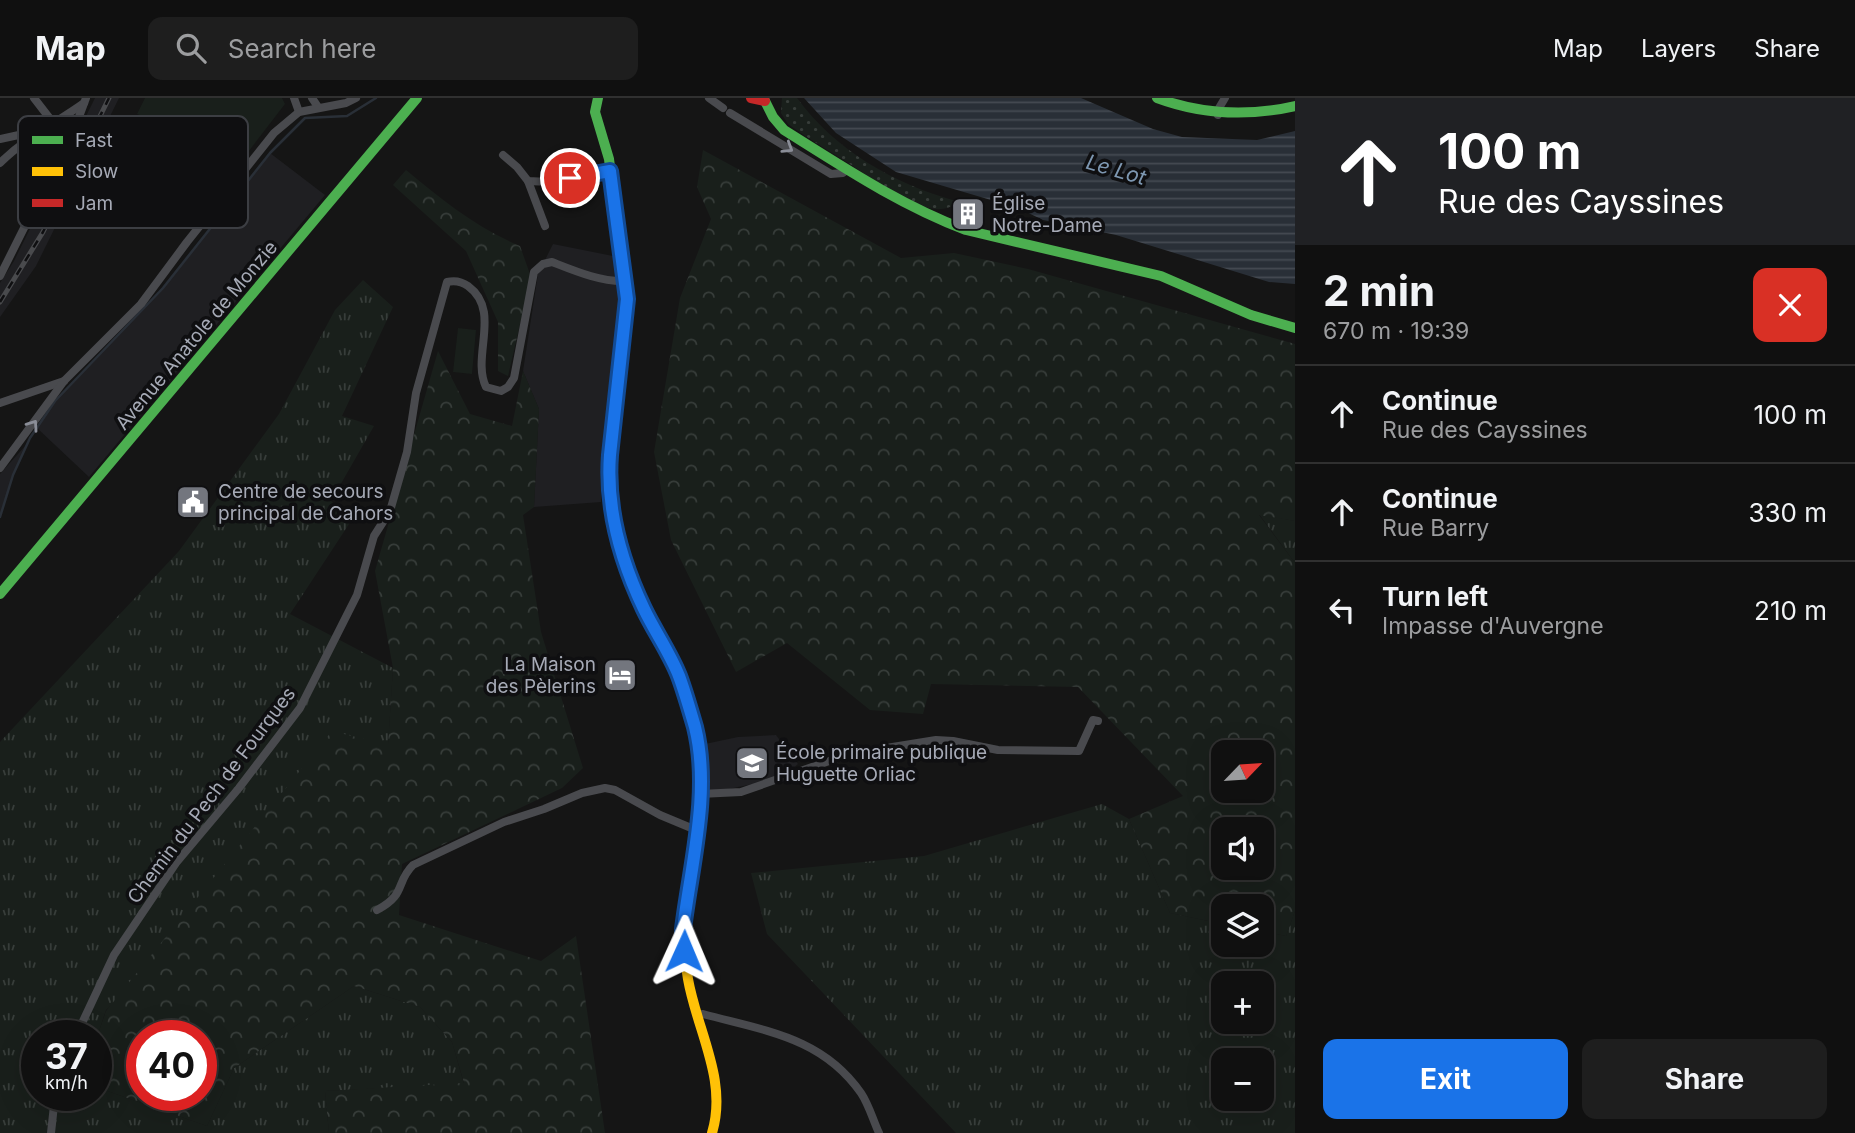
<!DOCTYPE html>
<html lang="en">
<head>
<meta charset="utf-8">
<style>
  :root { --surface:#101010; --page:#1e1e1e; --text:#f1f3f6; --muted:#9c9d9f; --line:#303030; --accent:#1a73e8 }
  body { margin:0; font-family:Inter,sans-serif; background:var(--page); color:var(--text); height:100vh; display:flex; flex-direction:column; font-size:26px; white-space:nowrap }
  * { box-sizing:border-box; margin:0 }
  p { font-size:23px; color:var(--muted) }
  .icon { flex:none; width:38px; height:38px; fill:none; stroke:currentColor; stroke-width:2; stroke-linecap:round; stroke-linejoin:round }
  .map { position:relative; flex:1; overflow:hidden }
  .details { display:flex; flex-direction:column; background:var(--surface); width:560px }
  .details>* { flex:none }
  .banner { background:#202124; color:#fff; overflow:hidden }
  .needle { width:46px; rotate:65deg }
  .tools { position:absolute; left:1211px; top:642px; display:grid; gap:14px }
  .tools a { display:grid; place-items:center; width:63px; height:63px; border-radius:14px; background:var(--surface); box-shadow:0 7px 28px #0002,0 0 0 2px var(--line); font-size:35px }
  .speed { position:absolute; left:21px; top:922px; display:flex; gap:14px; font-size:35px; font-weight:700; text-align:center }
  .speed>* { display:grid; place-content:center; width:91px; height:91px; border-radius:50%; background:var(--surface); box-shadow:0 7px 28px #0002,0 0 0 2px var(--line); line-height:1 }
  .speed small { font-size:18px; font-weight:400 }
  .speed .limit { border:10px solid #d22; background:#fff; color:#111 }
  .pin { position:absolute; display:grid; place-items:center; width:60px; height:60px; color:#fff; margin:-30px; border:4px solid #fff; border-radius:50%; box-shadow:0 2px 7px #0007 }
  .me { position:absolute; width:77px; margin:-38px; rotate:1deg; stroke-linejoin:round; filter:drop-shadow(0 0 5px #0008) }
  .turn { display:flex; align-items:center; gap:24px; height:147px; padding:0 28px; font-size:32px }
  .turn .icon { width:91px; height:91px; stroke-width:2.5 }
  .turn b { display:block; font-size:49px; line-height:60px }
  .round { display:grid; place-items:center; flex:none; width:74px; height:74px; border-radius:14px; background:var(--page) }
  .overview { display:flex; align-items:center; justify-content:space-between; height:119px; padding:0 28px }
  h1 { font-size:42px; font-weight:700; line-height:52px }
  .primary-button { display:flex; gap:14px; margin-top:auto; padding:14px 28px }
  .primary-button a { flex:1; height:80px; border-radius:14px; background:var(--accent); color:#fff; font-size:28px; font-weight:700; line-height:80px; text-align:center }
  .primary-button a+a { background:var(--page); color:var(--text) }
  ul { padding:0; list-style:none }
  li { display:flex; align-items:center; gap:21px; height:98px; padding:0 28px; border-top:2px solid var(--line) }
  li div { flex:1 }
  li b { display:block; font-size:26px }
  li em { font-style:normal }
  header { display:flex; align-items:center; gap:42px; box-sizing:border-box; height:98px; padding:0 35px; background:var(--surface); border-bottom:2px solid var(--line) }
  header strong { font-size:33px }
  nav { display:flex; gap:38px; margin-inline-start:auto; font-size:24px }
  .search { width:490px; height:63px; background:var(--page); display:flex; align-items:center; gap:18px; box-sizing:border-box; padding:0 24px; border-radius:14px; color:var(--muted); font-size:26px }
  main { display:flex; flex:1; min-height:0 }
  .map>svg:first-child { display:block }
</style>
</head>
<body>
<header>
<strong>Map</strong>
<div class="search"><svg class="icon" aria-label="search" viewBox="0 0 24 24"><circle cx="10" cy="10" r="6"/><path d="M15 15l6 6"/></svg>Search here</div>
<nav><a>Map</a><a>Layers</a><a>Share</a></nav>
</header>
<main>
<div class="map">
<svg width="1295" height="1035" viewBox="0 0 1295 1035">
  <defs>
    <pattern id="grass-tufts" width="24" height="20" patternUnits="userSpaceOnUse" patternTransform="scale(1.75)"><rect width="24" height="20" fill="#191f1b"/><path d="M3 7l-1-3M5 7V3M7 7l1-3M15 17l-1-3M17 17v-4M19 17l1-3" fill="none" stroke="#373d3a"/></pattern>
    <pattern id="forest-crowns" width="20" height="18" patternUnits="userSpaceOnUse" patternTransform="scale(1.75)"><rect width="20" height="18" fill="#191f1b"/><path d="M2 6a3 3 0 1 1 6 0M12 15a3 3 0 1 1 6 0" fill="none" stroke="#373d3a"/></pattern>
    <pattern id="garden-dots" width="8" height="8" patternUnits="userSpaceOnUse" patternTransform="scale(1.75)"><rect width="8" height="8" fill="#191f1b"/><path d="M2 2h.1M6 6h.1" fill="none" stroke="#373d3a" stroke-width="1.8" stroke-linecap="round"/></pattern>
    <pattern id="water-rules" width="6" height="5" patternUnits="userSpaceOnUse" patternTransform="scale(1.75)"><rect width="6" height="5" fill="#292f37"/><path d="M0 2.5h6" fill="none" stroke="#454a52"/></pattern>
  </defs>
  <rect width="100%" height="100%" fill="#151515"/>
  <!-- built -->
  <g fill="#1f1f22">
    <path d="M95,0H119L36,168L0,219V185L14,163Z"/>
    <path d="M270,55L325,97L89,379L37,330L55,303L163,190Z"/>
    <path d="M553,146L618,159L620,198L601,371V404L534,409L539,311L523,273L538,176Z"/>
    <path d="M27,346L13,377L0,419V376Z"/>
    <path d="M776,637L798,666L792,671L753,686L714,694L708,691L705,646L738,639Z"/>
  </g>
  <!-- grass -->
  <g fill="url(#grass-tufts)" fill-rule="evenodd">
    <path d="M363,182L393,209L342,318L374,328L331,403L351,423L290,516L393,570L388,648L106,912L96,942V938H37V998H96V989L207,1028L234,970L354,888L420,909L452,944L464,986L325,993L329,1035H0V644L179,453L279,316L335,212Z"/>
    <path d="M1259,416L1295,423V465Z"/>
    <path d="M1102,706L1129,721L1170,815L1223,826V847H1262V833L1286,838L1295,813V1035H956L767,836L751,775L924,758ZM1223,886H1262V924H1223ZM1223,962H1262V1001H1223Z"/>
  </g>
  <!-- forest -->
  <g fill="url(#forest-crowns)" fill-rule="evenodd">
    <path d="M703,52L901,160L954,155L1028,171L1295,246V423L1259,417L1295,465V813L1286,838L1262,833V808H1223V826L1170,815L1129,721L1183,698L1078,589L931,586L923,616L870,612L787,545L736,574L671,442L654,354L680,200L711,121L697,89ZM1223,654H1262V693H1223ZM1223,732H1262V770H1223Z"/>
    <path d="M406,72C442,102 477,130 520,148L531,179L508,278L498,273V224L466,153L393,87Z"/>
    <path d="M438,253L470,316L512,328L523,273L539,311L534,409L523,417L541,534L583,670L562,690L402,766L399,817L541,863L576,838L605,1035H329L325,993L464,985L452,944L420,909L354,888L234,970L207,1028L96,989V942L106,913L332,633L388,647L393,570L375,473ZM142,938H201V998H142Z"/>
  </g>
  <!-- garden -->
  <path fill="url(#garden-dots)" d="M782,0H797C835,52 894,86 956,103L955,106C929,126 875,82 853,68C831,54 809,41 788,26L781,15Z"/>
  <!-- pitch -->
  <g fill="#191f1b">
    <path d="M145,0H282L285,6L242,62L137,16Z"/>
    <path d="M458,230L476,232L472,276L453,274Z"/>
  </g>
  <!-- water -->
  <path fill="url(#water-rules)" d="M804,0H1081L1153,31L1182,39L1257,42L1295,33V186L1269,184L1116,137L1043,122L1018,110L896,74L836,35Z"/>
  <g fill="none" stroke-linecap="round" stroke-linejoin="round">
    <!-- stream -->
    <path stroke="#292f37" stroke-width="2.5" d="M0,419L13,377L30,340L55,303L163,190L270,55L305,20L347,18L376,0"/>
    <!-- street -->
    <g stroke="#494a4e" stroke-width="8">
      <path d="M34,0L51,22L61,21"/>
      <path d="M294,0L299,14"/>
      <path d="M312,0L318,9"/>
      <path d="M709,0L723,10"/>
      <path d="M730,15L831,76L843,75L847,71"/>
      <path d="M1218,17L1219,10L1225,0"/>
      <path d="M0,41L37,33"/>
      <path d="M503,57L517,69L528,83L550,84L610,73"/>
      <path d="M0,65C25,40 56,25 84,5"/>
      <path d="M528,83L545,128"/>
      <path d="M0,178L77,24L86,0"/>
      <path d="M0,305L64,283"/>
      <path d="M0,370L64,283L141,206L187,144L274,35L299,14L346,5L356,0"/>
      <path d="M700,696L741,694L849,656L936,642L953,643L998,652L1079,653L1093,622L1098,623"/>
      <path d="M377,812C407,796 395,785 413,767L504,724L544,711L582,695L605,690L615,692L660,717L696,732"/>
      <path d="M698,917L703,916C765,933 822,939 861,995C869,1007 873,1022 879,1035"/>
      <path d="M76,938L114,857L176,765L239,690L300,610L357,497L374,438L390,413L407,354L416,295L447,184C455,182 461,183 468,188C502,213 471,258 486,289L501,293L508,289L514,280L534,174L543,166L552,164C575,173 601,184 625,183"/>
      <path d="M51,1035L55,998"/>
    </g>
    <!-- fast -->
    <g stroke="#4caf50" stroke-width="10">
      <path d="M598,0L595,14L609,61L627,201L610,357V402L629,477L644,512L679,577L697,642L700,696L689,783"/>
      <path d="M1157,0C1203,17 1247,19 1295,8"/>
      <path d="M765,3L773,19L784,32C843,69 900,107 966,132L1161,178L1251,217L1295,230"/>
      <path d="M0,496L417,0"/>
    </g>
    <!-- slow -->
    <path stroke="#ffc107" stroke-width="10" d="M689,783C685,817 682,848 688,881C697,933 728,982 712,1035"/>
    <!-- jam -->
    <path stroke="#c62828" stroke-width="10" d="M751,0L765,3"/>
    <!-- rail casing -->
    <g stroke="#494a4d" stroke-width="5">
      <path id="rail" d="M0,204L43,134L109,0"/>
    </g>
    <!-- rail -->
    <use href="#rail" stroke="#0f0f11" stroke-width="2.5" stroke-dasharray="8" stroke-linecap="butt"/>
  </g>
  <!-- one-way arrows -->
  <defs><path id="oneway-chevron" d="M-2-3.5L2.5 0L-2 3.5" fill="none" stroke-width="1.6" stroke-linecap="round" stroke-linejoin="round" transform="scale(1.75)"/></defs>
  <g stroke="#8a8d97">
    <use href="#oneway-chevron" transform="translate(788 50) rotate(32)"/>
    <use href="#oneway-chevron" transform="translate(33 327) rotate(-55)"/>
  </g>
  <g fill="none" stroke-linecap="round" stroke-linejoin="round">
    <!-- route casing -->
    <g stroke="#114b97" stroke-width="18">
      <path id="route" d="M570,80L610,73L627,201L610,357C606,410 621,463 644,511C655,534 670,555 679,578C685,594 690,612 695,629C711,694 691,766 683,831L684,853"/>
    </g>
    <!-- route -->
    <use href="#route" stroke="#1a73e8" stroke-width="12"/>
  </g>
  <!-- icons -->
  <defs>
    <g id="building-square" transform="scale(1.75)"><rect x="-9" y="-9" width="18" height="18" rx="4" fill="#73767e" stroke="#0f0f11"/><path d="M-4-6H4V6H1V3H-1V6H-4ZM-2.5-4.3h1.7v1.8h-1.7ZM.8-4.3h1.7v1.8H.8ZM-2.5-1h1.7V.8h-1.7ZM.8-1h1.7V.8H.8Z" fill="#fff"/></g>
    <g id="civic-square" transform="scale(1.75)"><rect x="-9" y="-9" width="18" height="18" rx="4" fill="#73767e" stroke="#0f0f11"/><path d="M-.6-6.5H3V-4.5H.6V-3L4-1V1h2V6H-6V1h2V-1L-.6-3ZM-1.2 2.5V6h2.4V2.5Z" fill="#fff"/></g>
    <g id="hotel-square" transform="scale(1.75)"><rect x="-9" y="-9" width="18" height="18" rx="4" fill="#73767e" stroke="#0f0f11"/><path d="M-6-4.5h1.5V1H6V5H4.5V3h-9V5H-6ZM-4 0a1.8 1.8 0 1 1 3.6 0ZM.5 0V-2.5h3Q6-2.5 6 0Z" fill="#fff"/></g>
    <g id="school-square" transform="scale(1.75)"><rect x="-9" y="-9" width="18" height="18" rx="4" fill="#73767e" stroke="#0f0f11"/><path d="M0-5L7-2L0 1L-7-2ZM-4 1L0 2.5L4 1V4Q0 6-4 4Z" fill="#fff"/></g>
  </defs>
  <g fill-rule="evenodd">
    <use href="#building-square" x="968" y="116"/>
    <use href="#civic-square" x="193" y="404"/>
    <use href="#hotel-square" x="620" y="577"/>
    <use href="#school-square" x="752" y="665"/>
  </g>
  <g text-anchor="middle" stroke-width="7" stroke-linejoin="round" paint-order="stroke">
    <!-- poi labels -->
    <g font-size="19" fill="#a6aab6" stroke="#0f0f11" text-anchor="start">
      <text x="992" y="112">Église<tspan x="992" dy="22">Notre-Dame</tspan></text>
      <text x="218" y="400">Centre de secours<tspan x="218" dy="22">principal de Cahors</tspan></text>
      <text x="596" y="573" text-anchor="end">La Maison<tspan x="596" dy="22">des Pèlerins</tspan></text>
      <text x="776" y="661">École primaire publique<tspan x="776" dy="22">Huguette Orliac</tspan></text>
    </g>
    <!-- street labels -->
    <g font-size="19" fill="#a6aab6" stroke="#0f0f11">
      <text transform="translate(196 237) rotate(-50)" y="7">Avenue Anatole de Monzie</text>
      <text transform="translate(211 697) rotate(-53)" y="7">Chemin du Pech de Fourques</text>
    </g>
    <!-- water labels -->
    <g font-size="21" font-style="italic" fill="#7d97b1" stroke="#0f0f11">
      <text transform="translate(1116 72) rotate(16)" y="7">Le Lot</text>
    </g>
  </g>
  <!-- legend -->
  <rect x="18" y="18" width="230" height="112" rx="10" fill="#0f0f11" stroke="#3c3e43" stroke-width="2"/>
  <rect x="32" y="38" width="31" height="8" fill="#4caf50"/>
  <rect x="32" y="69" width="31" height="9" fill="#ffc107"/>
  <rect x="32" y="101" width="31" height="8" fill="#c62828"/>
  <g font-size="19" fill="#a6aab6">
    <text x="75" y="49">Fast</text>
    <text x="75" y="80">Slow</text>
    <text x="75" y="112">Jam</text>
  </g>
</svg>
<div class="tools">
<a><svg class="needle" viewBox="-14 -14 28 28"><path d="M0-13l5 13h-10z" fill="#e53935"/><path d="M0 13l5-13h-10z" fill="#9c9d9f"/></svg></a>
<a><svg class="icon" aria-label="sound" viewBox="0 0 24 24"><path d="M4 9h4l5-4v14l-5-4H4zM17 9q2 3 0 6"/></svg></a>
<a><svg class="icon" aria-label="layers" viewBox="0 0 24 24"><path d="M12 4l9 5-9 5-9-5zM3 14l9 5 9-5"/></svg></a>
<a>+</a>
<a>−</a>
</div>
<div class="speed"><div>37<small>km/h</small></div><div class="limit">40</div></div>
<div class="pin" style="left:570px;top:80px;background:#d93025"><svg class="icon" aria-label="arrive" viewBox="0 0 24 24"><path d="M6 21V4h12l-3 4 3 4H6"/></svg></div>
<svg class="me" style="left:684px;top:853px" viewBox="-20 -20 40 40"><path d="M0-17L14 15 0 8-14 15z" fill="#1a73e8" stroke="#fff" stroke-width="4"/></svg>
</div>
<section class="details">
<div class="banner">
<div class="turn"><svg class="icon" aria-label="ahead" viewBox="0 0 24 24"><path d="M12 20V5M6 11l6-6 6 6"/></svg><div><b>100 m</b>Rue des Cayssines</div></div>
</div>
<div class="overview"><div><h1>2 min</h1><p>670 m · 19:39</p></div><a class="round" style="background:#d93025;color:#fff"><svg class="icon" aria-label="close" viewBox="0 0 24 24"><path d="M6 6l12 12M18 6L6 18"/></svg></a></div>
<ul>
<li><svg class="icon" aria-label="ahead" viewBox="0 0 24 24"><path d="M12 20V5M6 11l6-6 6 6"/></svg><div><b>Continue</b><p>Rue des Cayssines</p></div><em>100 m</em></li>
<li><svg class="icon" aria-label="ahead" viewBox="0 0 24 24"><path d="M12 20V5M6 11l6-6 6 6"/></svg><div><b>Continue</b><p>Rue Barry</p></div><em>330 m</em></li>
<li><svg class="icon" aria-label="left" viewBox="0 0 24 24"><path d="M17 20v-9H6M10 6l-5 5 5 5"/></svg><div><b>Turn left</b><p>Impasse d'Auvergne</p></div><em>210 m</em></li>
</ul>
<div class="primary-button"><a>Exit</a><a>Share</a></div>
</section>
</main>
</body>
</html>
